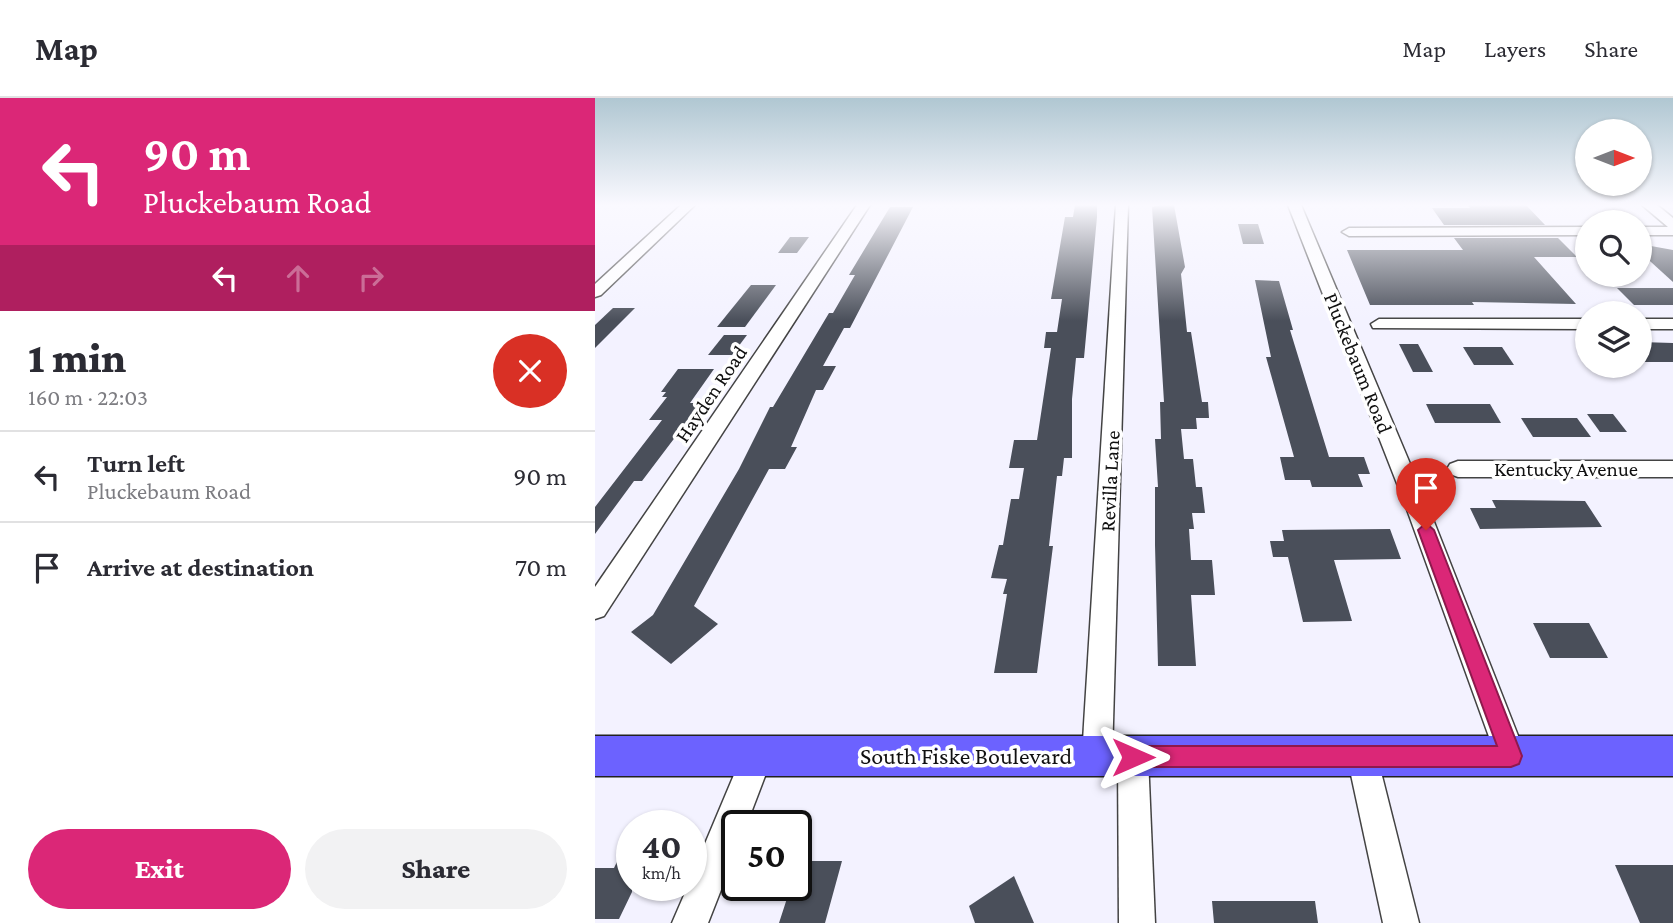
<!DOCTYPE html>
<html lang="en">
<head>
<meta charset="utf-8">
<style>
  :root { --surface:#fff; --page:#f2f2f3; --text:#2b2b33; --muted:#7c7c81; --line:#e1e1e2; --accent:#db2777 }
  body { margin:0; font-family:"Crimson Pro",serif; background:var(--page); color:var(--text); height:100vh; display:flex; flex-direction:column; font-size:26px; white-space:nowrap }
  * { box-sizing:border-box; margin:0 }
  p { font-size:23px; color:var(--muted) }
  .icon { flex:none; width:38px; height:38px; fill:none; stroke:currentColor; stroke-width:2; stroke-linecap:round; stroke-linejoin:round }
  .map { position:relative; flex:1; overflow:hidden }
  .drawer { display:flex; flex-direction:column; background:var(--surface); width:595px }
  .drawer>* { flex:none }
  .hud { background:#db2777; color:#fff; overflow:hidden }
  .needle { width:46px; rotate:90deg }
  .fabs { position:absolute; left:980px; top:21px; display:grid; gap:14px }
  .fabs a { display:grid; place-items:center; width:77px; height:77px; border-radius:50%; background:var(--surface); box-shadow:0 2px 5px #0004; font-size:35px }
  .speed { position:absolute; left:21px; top:712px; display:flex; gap:14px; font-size:35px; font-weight:700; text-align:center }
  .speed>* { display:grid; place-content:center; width:91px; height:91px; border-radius:50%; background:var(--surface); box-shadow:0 2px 5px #0004; line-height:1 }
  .speed small { font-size:18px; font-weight:400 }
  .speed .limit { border:4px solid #111; border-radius:10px; background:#fff; color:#111 }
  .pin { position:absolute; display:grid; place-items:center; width:60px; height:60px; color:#fff; margin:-72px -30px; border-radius:50% 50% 50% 0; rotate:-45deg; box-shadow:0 0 7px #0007 }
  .pin .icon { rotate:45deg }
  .me { position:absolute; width:77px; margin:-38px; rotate:90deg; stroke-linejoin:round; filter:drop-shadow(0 0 5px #0008) }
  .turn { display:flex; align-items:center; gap:24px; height:147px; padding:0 28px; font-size:32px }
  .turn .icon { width:91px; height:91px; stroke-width:2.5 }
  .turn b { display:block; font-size:49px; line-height:60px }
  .lanes { display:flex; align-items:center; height:66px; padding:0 28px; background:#0003; justify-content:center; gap:35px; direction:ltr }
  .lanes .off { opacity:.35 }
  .round { display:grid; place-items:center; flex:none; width:74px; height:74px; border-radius:37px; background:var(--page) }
  .head { display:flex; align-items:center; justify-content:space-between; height:119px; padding:0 28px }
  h1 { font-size:42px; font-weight:800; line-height:52px }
  .cta { display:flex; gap:14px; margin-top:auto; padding:14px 28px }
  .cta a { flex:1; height:80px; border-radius:42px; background:var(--accent); color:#fff; font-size:28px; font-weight:800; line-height:80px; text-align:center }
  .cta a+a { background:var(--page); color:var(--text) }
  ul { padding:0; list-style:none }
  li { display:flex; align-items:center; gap:21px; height:91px; padding:0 28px; border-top:2px solid var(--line) }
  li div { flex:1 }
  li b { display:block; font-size:26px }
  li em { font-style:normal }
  header { display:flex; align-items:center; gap:42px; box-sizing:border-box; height:98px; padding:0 35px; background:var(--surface); border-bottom:2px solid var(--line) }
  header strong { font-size:33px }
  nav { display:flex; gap:38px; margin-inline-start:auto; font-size:24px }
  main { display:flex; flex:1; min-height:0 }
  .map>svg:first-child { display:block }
</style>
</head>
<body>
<header>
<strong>Map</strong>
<nav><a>Map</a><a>Layers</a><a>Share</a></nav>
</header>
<main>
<section class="drawer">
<div class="hud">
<div class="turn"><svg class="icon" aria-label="left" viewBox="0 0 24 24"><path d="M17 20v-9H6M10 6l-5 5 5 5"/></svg><div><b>90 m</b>Pluckebaum Road</div></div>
<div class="lanes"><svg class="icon" aria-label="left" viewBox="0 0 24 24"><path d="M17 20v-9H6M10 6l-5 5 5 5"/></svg><svg class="icon off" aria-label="ahead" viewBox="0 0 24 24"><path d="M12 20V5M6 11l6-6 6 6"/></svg><svg class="icon off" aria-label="right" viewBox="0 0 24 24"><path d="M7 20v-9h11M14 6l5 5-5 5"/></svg></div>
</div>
<div class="head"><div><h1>1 min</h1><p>160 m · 22:03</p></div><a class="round" style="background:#d93025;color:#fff"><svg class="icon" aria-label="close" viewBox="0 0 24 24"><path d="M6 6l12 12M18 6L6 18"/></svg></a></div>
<ul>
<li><svg class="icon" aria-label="left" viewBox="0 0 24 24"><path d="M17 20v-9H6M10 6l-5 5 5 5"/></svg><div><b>Turn left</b><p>Pluckebaum Road</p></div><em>90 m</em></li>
<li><svg class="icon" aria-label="arrive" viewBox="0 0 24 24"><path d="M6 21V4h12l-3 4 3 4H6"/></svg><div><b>Arrive at destination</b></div><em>70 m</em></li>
</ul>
<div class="cta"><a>Exit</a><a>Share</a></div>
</section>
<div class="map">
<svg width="1078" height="825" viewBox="0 0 1078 825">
  <rect width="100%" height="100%" fill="#f3f2ff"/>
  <!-- building -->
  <g fill="#4a4f5a">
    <path d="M480,107H502V119L489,260H481L477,301V360H469L467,378H462L454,448H458L442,575H399L412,496H408L412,481L396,480L404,447H408L416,401H424L429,370H414L419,342H442L456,250H449L451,234H462L467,201H456L470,119H478Z"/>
    <path d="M565,107H579L590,169L586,176L592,234H596L607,304H613L614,320H601L602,331H586L589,361H598L601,389H607L610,415H597L599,431H594L596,462H617L620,497H596L601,568H563L560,447V389H563L560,341H566L565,304H569L557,109Z"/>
    <path d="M873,107H931L950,127H849L837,110H875Z"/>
    <path d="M295,109H318L255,230H249L228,268H241L228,292H221L196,349H202L190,371H174L99,508L123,526L76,566L36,534L58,517L144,371L175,309H178L234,215H238L260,177H254Z"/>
    <path d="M643,126H663L669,146H648Z"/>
    <path d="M195,139H214L202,155H183Z"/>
    <path d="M859,140H963L982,159H939L981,206L877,204L879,207H775L752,152H868Z"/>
    <path d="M1045,146L1078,152V184L1045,154Z"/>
    <path d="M660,182L684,183L698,232H695L734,359H769L775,376H763L768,389H717L715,382H690L685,359H699L671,259H676Z"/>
    <path d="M156,187H181L150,229H122Z"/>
    <path d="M1022,190H1078V207H1039Z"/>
    <path d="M18,210H40L0,250V227Z"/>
    <path d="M129,237H152L137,257H113Z"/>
    <path d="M1045,244L1078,245V264H1045Z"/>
    <path d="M804,246H823L838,274H818Z"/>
    <path d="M868,249H907L919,267H879Z"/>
    <path d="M83,271H119L95,305H106L47,383H39L0,436V409L67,322H54L72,299H67L71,294H66Z"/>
    <path d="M831,306H895L906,325H840Z"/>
    <path d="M992,316H1018L1032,334H1005Z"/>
    <path d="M926,320H982L996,339H938Z"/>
    <path d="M897,402L990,403L1007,429L885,431L875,410H901Z"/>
    <path d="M795,431L806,461L739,462L757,523L708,524L693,459H678L675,443H689L687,432Z"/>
    <path d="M938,525H994L1013,560H955Z"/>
    <path d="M37,733V794L24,821H0V770H19Z"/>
    <path d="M201,763H247L230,825H184L196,788H201Z"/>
    <path d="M1020,767H1078V825H1045Z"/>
    <path d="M419,778L439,825H380L374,808Z"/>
    <path d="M617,803H720L723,825H619Z"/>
  </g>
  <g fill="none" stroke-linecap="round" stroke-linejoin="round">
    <!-- minor casing -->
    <g stroke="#434343" stroke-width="3">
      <g id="minor">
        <path d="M86,107H100L6,197L0,199V186Z"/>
        <path d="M262,107H275L9,518L0,521V489Z"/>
        <path d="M521,107H533L517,659L513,670L502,674L491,670L487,659Z"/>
        <path d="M693,107H706L832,406L931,658L927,669L916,673L905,669L901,658L810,406Z"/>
        <path d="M1047,107H1062L1078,120V137H1045V129H1073Z"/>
        <path d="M992,129V137L754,138L747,134L754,130Z"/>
        <path d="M784,221H992V231L778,230L776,226Z"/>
        <rect x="1045" y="221" width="33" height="10"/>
        <path d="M863,363H1078V379H863L855,376L852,371L855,366Z"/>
        <path d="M163,642L174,646L178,657L151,728H142V751L113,825H77L93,788H96V779L152,646Z"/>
        <path d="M767,643L778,647L782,658L824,825H788L752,658L756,647Z"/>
        <path d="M538,644L549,648L553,659L560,825H524L523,659L527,648Z"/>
      </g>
    </g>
    <!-- major casing -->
    <g stroke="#212121" stroke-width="3">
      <rect id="major" x="0" y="638" width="1078" height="40"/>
    </g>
    <!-- minor -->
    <use href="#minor" fill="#fff" fill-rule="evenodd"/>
    <!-- major -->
    <use href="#major" fill="#6c62ff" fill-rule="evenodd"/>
  </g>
  <!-- sky -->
  <linearGradient id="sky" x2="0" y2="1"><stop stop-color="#b0c7d2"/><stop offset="0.48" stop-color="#faf9ff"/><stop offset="1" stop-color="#faf9ff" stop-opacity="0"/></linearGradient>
  <rect width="1078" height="223" fill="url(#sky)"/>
  <!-- route -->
  <path fill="#db2777" stroke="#8e194d" stroke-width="2" d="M831,425L839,432L927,658L924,666L916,669H538L531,666L528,659L531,651L538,648H902L823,432Z"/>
  <g text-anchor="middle" stroke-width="7" stroke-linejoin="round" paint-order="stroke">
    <!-- street labels -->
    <g font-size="21" fill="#101010" stroke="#fff">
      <text transform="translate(763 265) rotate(68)" y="7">Pluckebaum Road</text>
      <text transform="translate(116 296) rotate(-56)" y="7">Hayden Road</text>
      <text x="971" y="378">Kentucky Avenue</text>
      <text transform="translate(515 383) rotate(-87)" y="7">Revilla Lane</text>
    </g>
    <!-- near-street labels -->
    <g font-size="24" fill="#101010" stroke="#fff">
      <text x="371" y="666">South Fiske Boulevard</text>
    </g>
  </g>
</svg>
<div class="fabs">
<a><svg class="needle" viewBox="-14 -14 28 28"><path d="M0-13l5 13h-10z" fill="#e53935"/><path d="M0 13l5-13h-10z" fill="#7c7c81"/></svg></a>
<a><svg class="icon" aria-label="search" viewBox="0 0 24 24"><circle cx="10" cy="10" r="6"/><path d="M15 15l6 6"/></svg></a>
<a><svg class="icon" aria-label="layers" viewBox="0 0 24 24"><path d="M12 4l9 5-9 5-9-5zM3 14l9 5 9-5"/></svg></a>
</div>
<div class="speed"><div>40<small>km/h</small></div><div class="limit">50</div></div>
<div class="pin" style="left:831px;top:432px;background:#d93025"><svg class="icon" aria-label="arrive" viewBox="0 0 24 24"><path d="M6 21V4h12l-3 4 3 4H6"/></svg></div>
<svg class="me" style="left:538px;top:659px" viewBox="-20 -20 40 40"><path d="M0-17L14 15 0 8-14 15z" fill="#db2777" stroke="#fff" stroke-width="4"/></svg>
</div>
</main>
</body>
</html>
